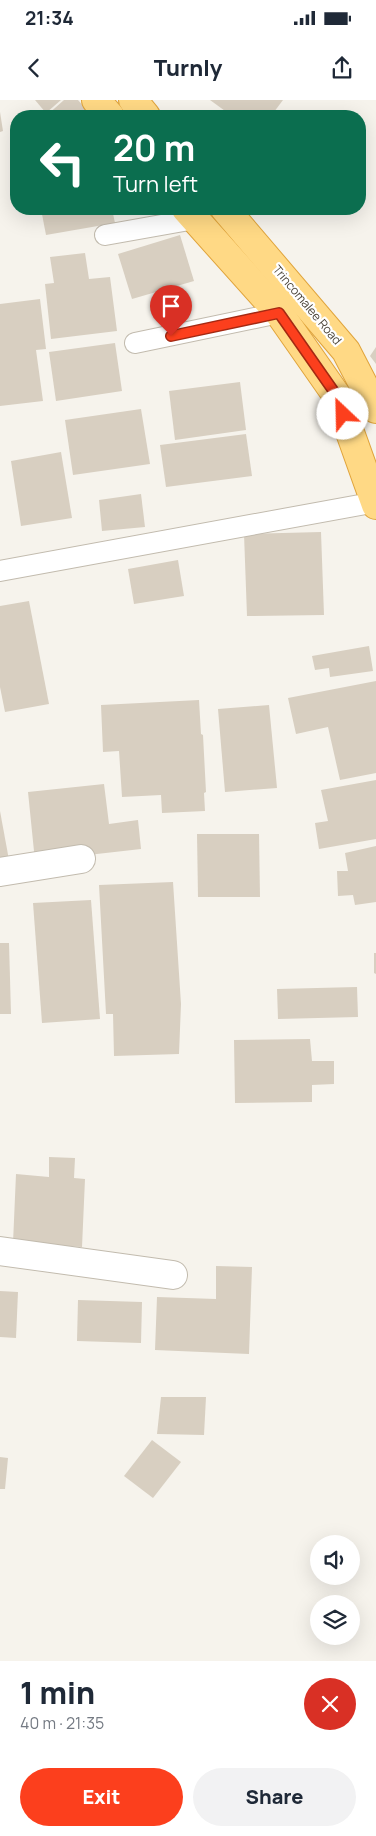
<!DOCTYPE html>
<html lang="en">
<head>
<meta charset="utf-8">
<style>
  :root { --surface:#fff; --page:#f2f2f3; --text:#1f2937; --muted:#747a83; --accent:#fc3f1d }
  body { margin:0; font-family:Manrope,sans-serif; background:var(--page); color:var(--text); height:100vh; display:flex; flex-direction:column; font-size:19px; white-space:nowrap }
  * { box-sizing:border-box; margin:0 }
  p { font-size:16px; color:var(--muted) }
  .icon { flex:none; width:28px; height:28px; fill:none; stroke:currentColor; stroke-width:2; stroke-linecap:round; stroke-linejoin:round }
  .map { position:relative; height:1561px; overflow:hidden }
  .drawer { display:flex; flex-direction:column; background:var(--surface); flex:1 }
  .drawer>* { flex:none }
  .guide { position:absolute; left:10px; top:10px; width:356px; height:105px; border-radius:20px; box-shadow:0 5px 20px #0002; background:#0b6e4f; color:#fff; overflow:hidden }
  .fabs { position:absolute; left:310px; top:1435px; display:grid; gap:10px }
  .fabs a { display:grid; place-items:center; width:50px; height:50px; border-radius:50%; background:var(--surface); box-shadow:0 5px 20px #0002; font-size:25px }
  .pin { position:absolute; display:grid; place-items:center; width:42px; height:42px; color:#fff; margin:-51px -21px; border-radius:50% 50% 50% 0; rotate:-45deg; box-shadow:0 0 5px #0007 }
  .pin .icon { rotate:45deg }
  .me { position:absolute; width:55px; margin:-28px; rotate:336deg; stroke-linejoin:round; filter:drop-shadow(0 0 4px #0008) }
  .turn { display:flex; align-items:center; gap:18px; height:105px; padding:0 20px; font-size:22px }
  .turn .icon { width:65px; height:65px; stroke-width:2.5 }
  .turn b { display:block; font-size:35px; line-height:42px }
  .round { display:grid; place-items:center; flex:none; width:52px; height:52px; border-radius:26px; background:var(--page) }
  .overview { display:flex; align-items:center; justify-content:space-between; height:85px; padding:0 20px }
  h1 { font-size:30px; font-weight:800; line-height:38px }
  .action { display:flex; gap:10px; margin-top:auto; padding:10px 20px }
  .action a { flex:1; height:58px; border-radius:30px; background:var(--accent); color:#fff; font-size:20px; font-weight:800; line-height:58px; text-align:center }
  .action a+a { background:var(--page); color:var(--text) }
  .status { display:flex; justify-content:space-between; align-items:center; height:35px; padding:0 25px; background:var(--surface); direction:ltr }
  .status svg { height:14px; fill:currentColor }
  header { display:flex; justify-content:space-between; align-items:center; height:65px; padding:0 20px; background:var(--surface); font-size:22px; font-weight:800 }
  .map>svg:first-child { display:block }
</style>
</head>
<body>
<div class="status"><b>21:34</b><svg viewBox="0 0 49 12"><path d="M0 12V9h3v3zM5 12V6h3v6zM10 12V3h3v9zM15 12V0h3v12zM26 1h20v11H26zM47 4h2v5h-2z"/></svg></div>
<header><svg class="icon" aria-label="back" viewBox="0 0 24 24"><path d="M15 5l-7 7 7 7"/></svg>Turnly<svg class="icon" aria-label="share" viewBox="0 0 24 24"><path d="M12 15V3M7 8l5-5 5 5M5 13v7h14v-7"/></svg></header>
<div class="map">
<svg width="376" height="1561" viewBox="0 0 376 1561">
  <rect width="100%" height="100%" fill="#f6f3ec"/>
  <!-- building -->
  <g fill="#d8cfc1">
    <path d="M35,0H61L46,13Z"/>
    <path d="M64,0H78L92,16H46Z"/>
    <path d="M210,0H283L271,16H232Z"/>
    <path d="M0,12L3,31L0,32Z"/>
    <path d="M41,109H112L115,123L46,135Z"/>
    <path d="M180,135L194,181L132,199L118,154Z"/>
    <path d="M85,153L89,179L110,177L117,231L51,239L45,184L54,183L50,157Z"/>
    <path d="M40,199L46,249L36,250L43,301L0,306V204Z"/>
    <path d="M115,243L122,291L56,301L49,252Z"/>
    <path d="M376,247V264L370,256Z"/>
    <path d="M240,282L246,330L175,340L169,291Z"/>
    <path d="M141,309L150,364L73,375L65,320Z"/>
    <path d="M246,334L252,376L166,387L160,345Z"/>
    <path d="M61,352L72,418L21,426L11,361Z"/>
    <path d="M141,394L145,427L102,431L99,400Z"/>
    <path d="M321,432L324,515L247,516L244,434Z"/>
    <path d="M178,460L184,496L134,504L128,469Z"/>
    <path d="M29,501L49,604L5,612L0,587V506Z"/>
    <path d="M369,546L373,571L330,577L329,568L315,570L312,556Z"/>
    <path d="M376,581V673L340,680L328,627L296,634L288,598Z"/>
    <path d="M199,600L201,634L203,635L206,692L204,693L205,711L162,713L161,695L122,697L119,651L103,652L101,605Z"/>
    <path d="M269,605L277,688L225,692L218,609Z"/>
    <path d="M376,680V739L319,749L315,723L328,721L321,690Z"/>
    <path d="M104,684L109,724L138,720L141,749L35,761L28,692Z"/>
    <path d="M0,711L9,760L0,762Z"/>
    <path d="M197,734H259L260,797H198Z"/>
    <path d="M376,746V802L355,805L353,795L338,796L337,771H348L345,753Z"/>
    <path d="M173,782L181,904L179,954L114,956L113,914H106L99,785Z"/>
    <path d="M91,800L100,919L42,923L33,803Z"/>
    <path d="M0,843H9L11,914H0Z"/>
    <path d="M374,853H376V874L374,873Z"/>
    <path d="M357,887L358,917L278,919L277,889Z"/>
    <path d="M310,939L312,961H334V984L312,985V1002L235,1003L234,940Z"/>
    <path d="M49,1057L75,1058L74,1078L85,1079L82,1147L13,1143L16,1074L49,1077Z"/>
    <path d="M216,1166L252,1167L249,1254L155,1250L157,1197L216,1199Z"/>
    <path d="M0,1191L18,1192L16,1238L0,1237Z"/>
    <path d="M78,1200L142,1202L141,1243L77,1241Z"/>
    <path d="M161,1297H206L204,1335L157,1334Z"/>
    <path d="M152,1340L181,1362L153,1398L124,1376Z"/>
    <path d="M0,1357L8,1358L5,1389H0Z"/>
  </g>
  <g fill="none" stroke-linecap="round" stroke-linejoin="round">
    <!-- service casing -->
    <g stroke="#c2bbae" stroke-width="22">
      <g id="service">
        <path d="M105,135L195,119"/>
        <path d="M135,243L279,213"/>
        <path d="M0,471L376,402"/>
      </g>
    </g>
    <!-- minor casing -->
    <g stroke="#c2bbae" stroke-width="30">
      <g id="minor">
        <path d="M0,772L81,759"/>
        <path d="M0,1151L173,1175"/>
      </g>
    </g>
    <!-- trunk casing -->
    <g stroke="#e0a43c" stroke-width="30">
      <g id="trunk">
        <path d="M96,0L110,16"/>
        <path d="M133,0L146,16"/>
        <path d="M186,109L279,213L337,296L376,405"/>
        <path d="M225,109L346,251L376,309"/>
      </g>
    </g>
    <!-- service -->
    <use href="#service" stroke="#fff" stroke-width="20"/>
    <!-- minor -->
    <use href="#minor" stroke="#fff" stroke-width="28"/>
    <!-- trunk -->
    <use href="#trunk" stroke="#ffd985" stroke-width="28"/>
  </g>
  <g fill="none" stroke-linecap="round" stroke-linejoin="round">
    <!-- route casing -->
    <g stroke="#a42913" stroke-width="12">
      <path id="route" d="M171,236L279,213L337,296L343,314"/>
    </g>
    <!-- route -->
    <use href="#route" stroke="#fc3f1d" stroke-width="9"/>
  </g>
  <g text-anchor="middle" stroke-width="4.5" stroke-linejoin="round" paint-order="stroke">
    <!-- street labels -->
    <g font-size="12" fill="#4b4439" stroke="#fff">
      <text transform="translate(307 205) rotate(50)" y="4">Trincomalee Road</text>
    </g>
  </g>
</svg>
<div class="fabs">
<a><svg class="icon" aria-label="sound" viewBox="0 0 24 24"><path d="M4 9h4l5-4v14l-5-4H4zM17 9q2 3 0 6"/></svg></a>
<a><svg class="icon" aria-label="layers" viewBox="0 0 24 24"><path d="M12 4l9 5-9 5-9-5zM3 14l9 5 9-5"/></svg></a>
</div>
<div class="pin" style="left:171px;top:236px;background:#d93025"><svg class="icon" aria-label="arrive" viewBox="0 0 24 24"><path d="M6 21V4h12l-3 4 3 4H6"/></svg></div>
<svg class="me" style="left:343px;top:314px" viewBox="-20 -20 40 40"><circle r="19" fill="#fff"/><path d="M0-13L10 11 0 6-10 11z" fill="#fc3f1d"/></svg>
<div class="guide">
<div class="turn"><svg class="icon" aria-label="left" viewBox="0 0 24 24"><path d="M17 20v-9H6M10 6l-5 5 5 5"/></svg><div><b>20 m</b>Turn left</div></div>
</div>
</div>
<section class="drawer">
<div class="overview"><div><h1>1 min</h1><p>40 m · 21:35</p></div><a class="round" style="background:#d93025;color:#fff"><svg class="icon" aria-label="close" viewBox="0 0 24 24"><path d="M6 6l12 12M18 6L6 18"/></svg></a></div>
<div class="action"><a>Exit</a><a>Share</a></div>
</section>
</body>
</html>
